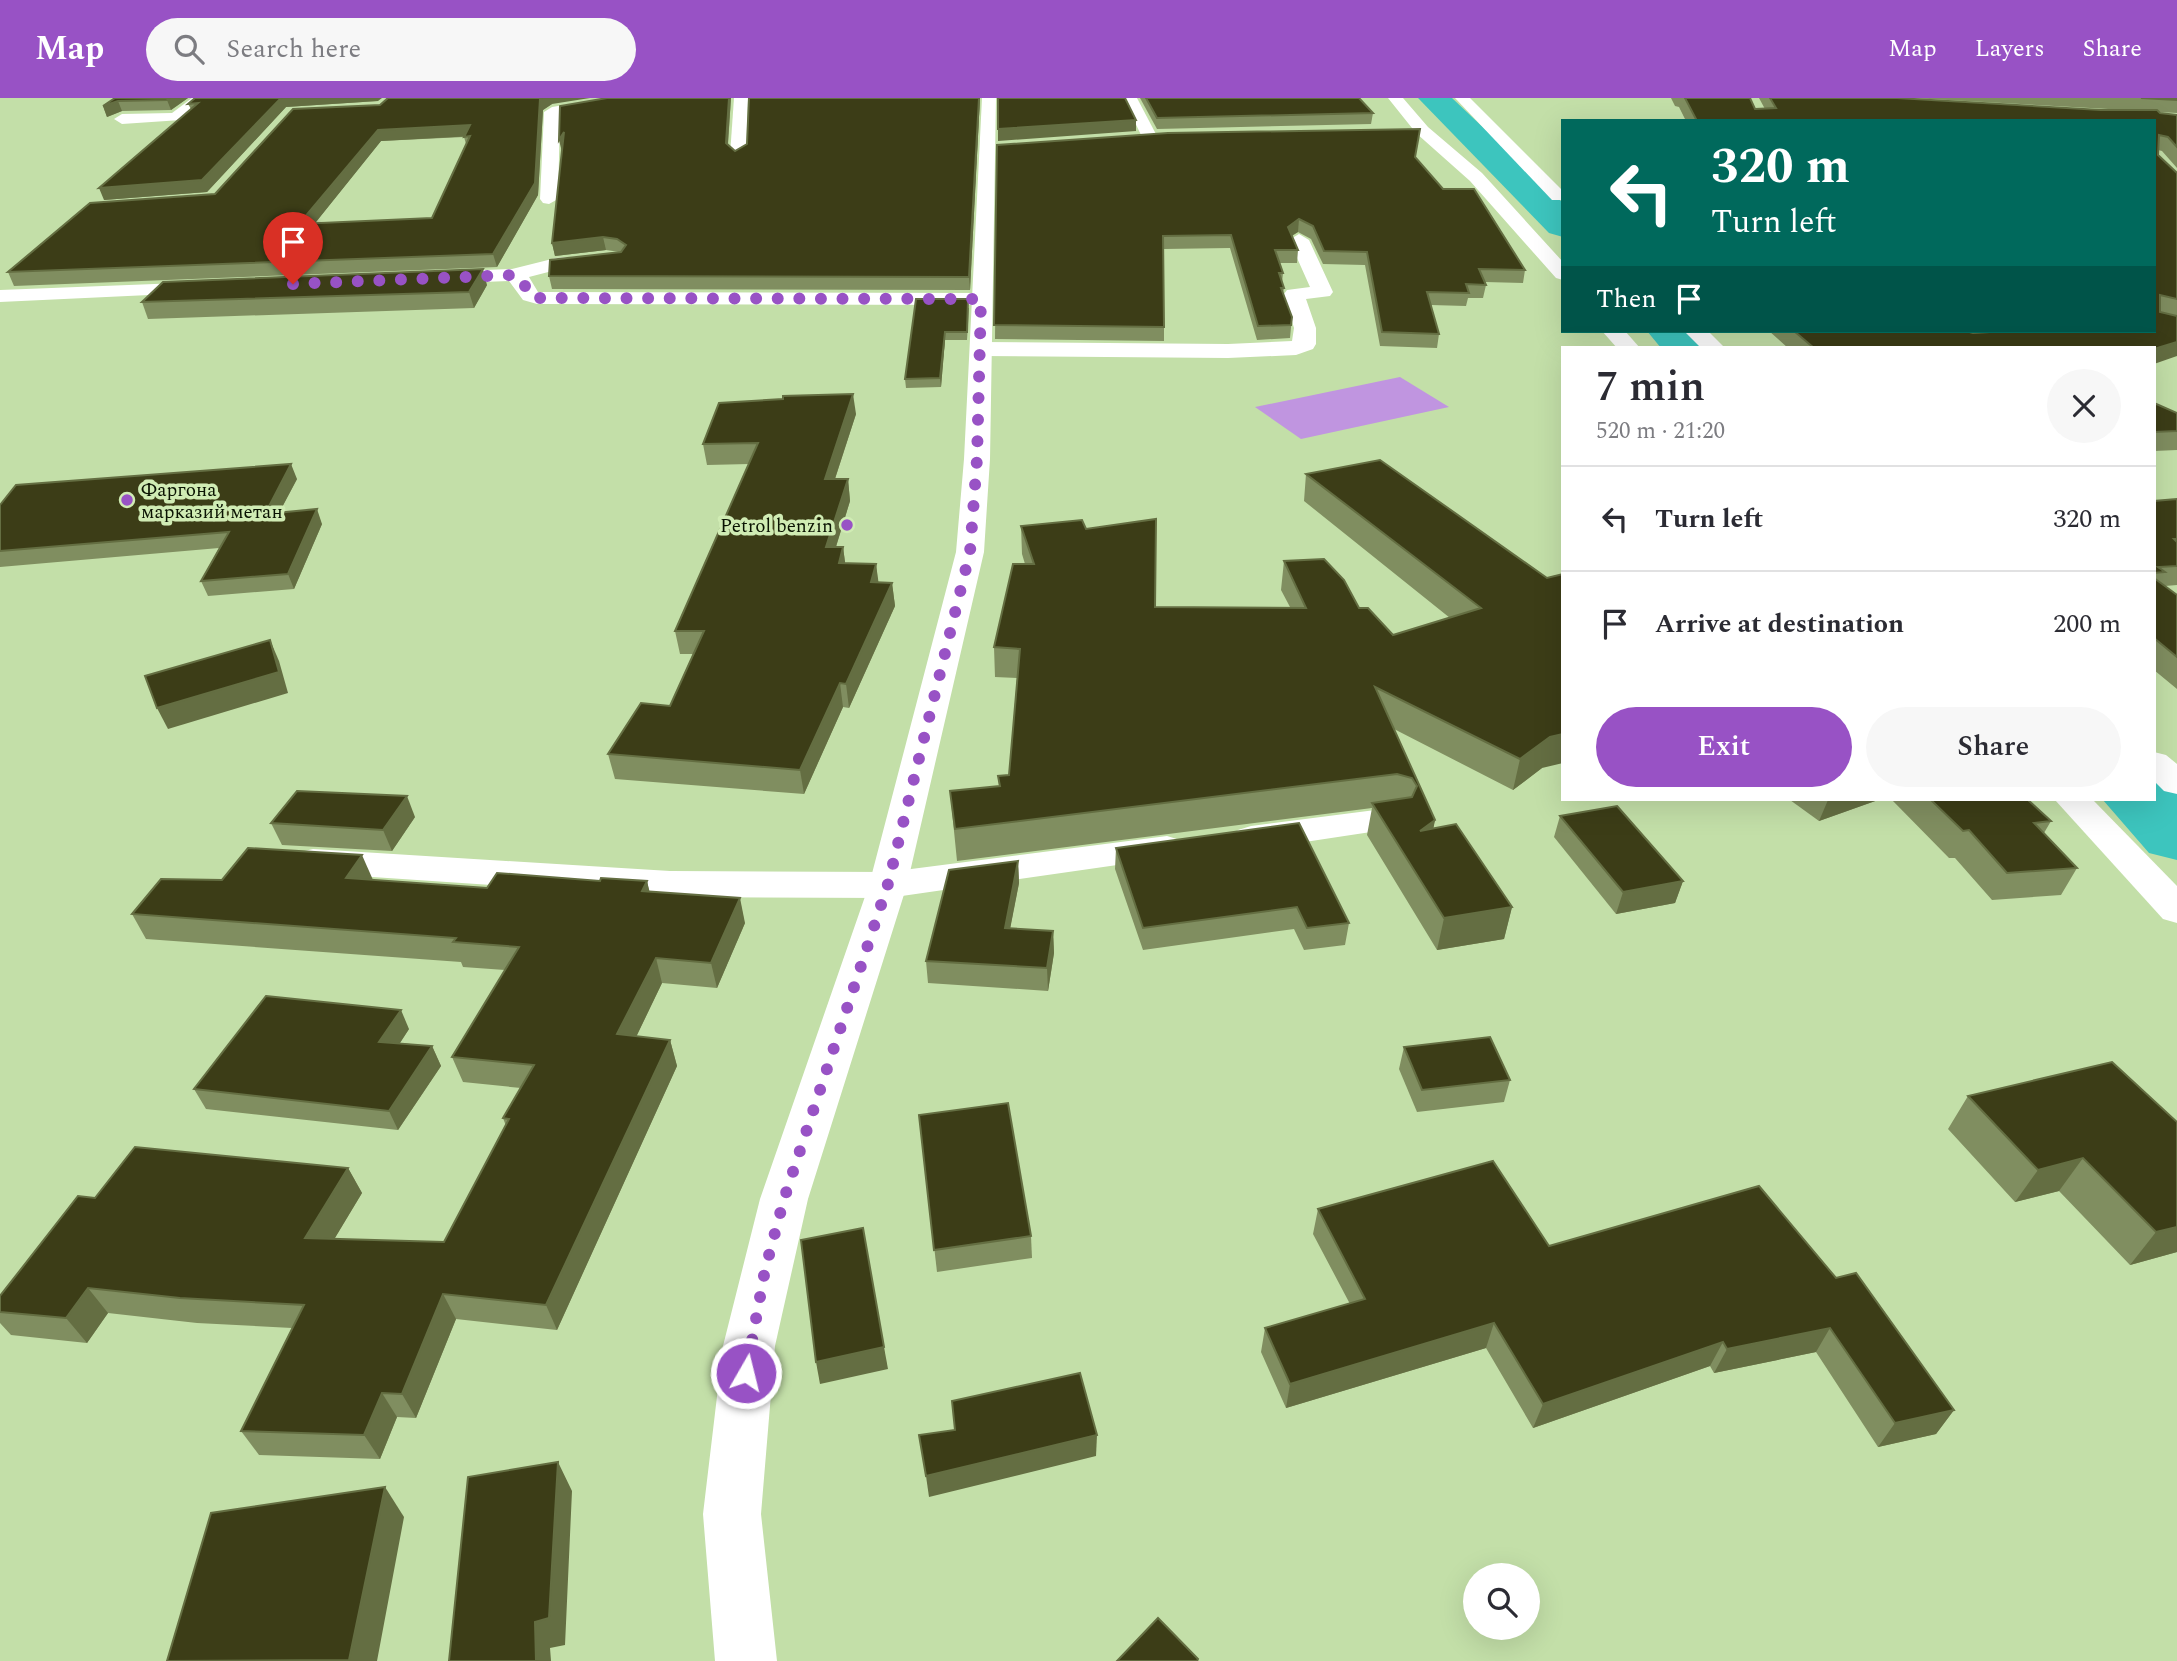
<!DOCTYPE html>
<html lang="en">
<head>
<meta charset="utf-8">
<style>
  :root { --surface:#fff; --page:#f7f7f7; --text:#2b2b33; --muted:#7c7c81; --line:#e1e1e2; --accent:#9852c5 }
  body { margin:0; font-family:Spectral,serif; background:var(--page); color:var(--text); height:100vh; display:flex; flex-direction:column; font-size:26px; white-space:nowrap }
  * { box-sizing:border-box; margin:0 }
  p { font-size:23px; color:var(--muted) }
  .icon { flex:none; width:38px; height:38px; fill:none; stroke:currentColor; stroke-width:2; stroke-linecap:round; stroke-linejoin:round }
  .map { position:relative; flex:1; overflow:hidden }
  .side { position:absolute; left:1561px; top:248px; width:595px; height:455px; display:flex; flex-direction:column; background:var(--surface); border-radius:0px; box-shadow:0 7px 28px #0002 }
  .side>* { flex:none }
  .hud { position:absolute; left:1561px; top:21px; width:595px; height:214px; border-radius:0px; box-shadow:0 7px 28px #0002; background:#00695c; color:#fff; overflow:hidden }
  .tools { position:absolute; left:1463px; top:1465px; display:grid; gap:14px }
  .tools a { display:grid; place-items:center; width:77px; height:77px; border-radius:50%; background:var(--surface); box-shadow:0 7px 28px #0002; font-size:35px }
  .pin { position:absolute; display:grid; place-items:center; width:60px; height:60px; color:#fff; margin:-72px -30px; border-radius:50% 50% 50% 0; rotate:-45deg; box-shadow:0 0 7px #0007 }
  .pin .icon { rotate:45deg }
  .me { position:absolute; width:77px; margin:-38px; rotate:8deg; stroke-linejoin:round; filter:drop-shadow(0 0 5px #0008) }
  .turn { display:flex; align-items:center; gap:24px; height:147px; padding:0 35px; font-size:32px }
  .turn .icon { width:91px; height:91px; stroke-width:2.5 }
  .turn b { display:block; font-size:49px; line-height:60px }
  .then { display:flex; align-items:center; height:66px; padding:0 35px; background:#0003; gap:14px; font-size:26px }
  .round { display:grid; place-items:center; flex:none; width:74px; height:74px; border-radius:37px; background:var(--page) }
  .summary { display:flex; align-items:center; justify-content:space-between; height:119px; padding:0 35px }
  h1 { font-size:42px; font-weight:600; line-height:52px }
  .action { display:flex; gap:14px; margin-top:auto; padding:14px 35px }
  .action a { flex:1; height:80px; border-radius:42px; background:var(--accent); color:#fff; font-size:28px; font-weight:600; line-height:80px; text-align:center }
  .action a+a { background:var(--page); color:var(--text) }
  ul { padding:0; list-style:none }
  li { display:flex; align-items:center; gap:21px; height:105px; padding:0 35px; border-top:2px solid var(--line) }
  li div { flex:1 }
  li b { display:block; font-size:26px }
  li em { font-style:normal }
  header { display:flex; align-items:center; gap:42px; box-sizing:border-box; height:98px; padding:0 35px; background:var(--accent); color:#fff }
  header strong { font-size:33px }
  nav { display:flex; gap:38px; margin-inline-start:auto; font-size:24px }
  .search { width:490px; height:63px; background:var(--page); display:flex; align-items:center; gap:18px; box-sizing:border-box; padding:0 24px; border-radius:38px; color:var(--muted); font-size:26px }
  .map>svg:first-child { display:block }
</style>
</head>
<body>
<header>
<strong>Map</strong>
<div class="search"><svg class="icon" aria-label="search" viewBox="0 0 24 24"><circle cx="10" cy="10" r="6"/><path d="M15 15l6 6"/></svg>Search here</div>
<nav><a>Map</a><a>Layers</a><a>Share</a></nav>
</header>
<div class="map">
<svg width="2177" height="1563" viewBox="0 0 2177 1563">
  <rect width="100%" height="100%" fill="#c3dfa8"/>
  <!-- green -->
  <path fill="#c095e0" d="M1400,279L1449,309L1301,341L1255,309Z"/>
  <g fill="none" stroke-linecap="round" stroke-linejoin="round">
    <!-- river -->
    <g fill="#3dc5be" fill-rule="evenodd">
      <path d="M1418,0H1452L1563,105V139L1549,135Z"/>
      <path d="M1647,233H1697L1712,250H1661Z"/>
      <path d="M2154,681L2169,685L2177,693V762L2149,755L2103,702H2154Z"/>
    </g>
    <!-- street -->
    <g fill="#fff" fill-rule="evenodd">
      <path d="M192,0H209L181,22L122,26L114,21L122,16L172,15Z"/>
      <path d="M606,0H638L631,4L560,17L558,101L549,106L543,105L540,101L544,14L552,9Z"/>
      <path d="M734,0H748L746,57L738,62L730,57Z"/>
      <path d="M1123,0H1137L1158,40L1156,43H1144Z"/>
      <path d="M1388,0H1403L1428,29L1482,75L1563,164V182L1556,180L1470,83L1416,35Z"/>
      <path d="M1455,0H1470L1563,93V102H1552Z"/>
      <path d="M1299,136L1309,142L1333,194L1330,198L1306,201L1316,230V246L1313,251L1296,257L1228,260L981,258L970,251L981,244L1228,246L1292,243L1294,230L1284,196L1287,192L1310,189L1289,142Z"/>
      <path d="M600,157L607,159L610,163L607,167L556,172L529,179L538,194L981,195L991,201L981,207L537,206L523,202L509,183L431,186L421,180L431,174L512,171L556,160Z"/>
      <path d="M206,184L213,186L216,190L213,194L0,204V192Z"/>
      <path d="M1602,233H1625L1640,250H1617Z"/>
      <path d="M1684,233H1708L1725,250H1701Z"/>
      <path d="M2154,654L2166,657L2177,666V696L2164,693L2154,683Z"/>
      <path d="M2055,702H2093L2177,788V825L2163,821Z"/>
      <path d="M1391,710L1404,713L1409,721L1404,729L1251,752L1238,748L1232,740L1238,732L1251,728Z"/>
      <path d="M1167,738L1180,742L1186,750L1180,758L888,800L670,799L313,775L300,772L294,763L300,754L313,751L670,773L888,774Z"/>
    </g>
    <!-- secondary -->
    <path fill="#fff" fill-rule="evenodd" d="M982,0H996L990,361L984,454L907,787L808,1101L775,1248L761,1416L777,1563H715L703,1416L723,1248L760,1101L869,787L956,454L964,361Z"/>
  </g>
  <!-- wall -->
  <g fill="#808e60" fill-rule="evenodd">
    <path d="M115,0H188L171,12L122,13L107,19L103,8Z"/>
    <path d="M731,0L728,47L735,53L980,0L970,192L552,191L549,178L620,154L606,152L555,158L552,145Z"/>
    <path d="M1140,0H1359L1373,15L1371,26L1157,31Z"/>
    <path d="M1671,0H1750L1755,11H1765L1759,0H1897L2101,12H2126L1912,0H2177V15L2159,14L2160,15L2177,17V70L2162,53L2158,52V57L2177,75V258L2154,250H1788L1769,233H2154V23H1686L1679,9L1675,8Z"/>
    <path d="M378,3L286,9L207,94L104,102L191,11L188,6Z"/>
    <path d="M552,6L543,12L538,97L497,169L14,188L8,174L215,96L380,7ZM464,39L466,46L432,120L315,125L381,43Z"/>
    <path d="M997,47L1415,60L1443,91L1525,172L1523,185L1485,184L1486,187L1483,200H1468L1466,208L1431,207L1439,236L1437,250L1380,248L1365,167L1323,166L1311,141L1298,134L1292,138L1298,152L1297,165H1280L1283,175L1282,185L1284,190L1283,196L1292,219L1290,240L1257,242L1230,150L1164,151V243L995,241Z"/>
    <path d="M487,187L474,210L148,221L142,204Z"/>
    <path d="M916,201L969,210L967,242H945L941,289L906,290L905,281Z"/>
    <path d="M2154,305L2177,315V352L2154,353Z"/>
    <path d="M856,316L835,381H848L850,403L836,449H843L845,465L876,466L878,485H892L895,508L849,610L843,609L804,696L615,681L608,656L670,608L693,556H680L675,533L749,366L707,367L703,346Z"/>
    <path d="M1306,376L1547,480L1542,670L1513,692L1394,631L1435,722L1433,730L1512,809L1504,841L1437,852L1367,737L1372,710L957,763L950,693L999,688L998,678L1009,677L1017,580L995,579L994,549L1025,466L1022,456L1021,428L1086,431L1155,509H1290L1281,492L1284,463L1359,510L1393,537L1450,520L1304,403Z"/>
    <path d="M297,381L279,415L322,426L294,491L208,498L201,483L219,450L0,469V407Z"/>
    <path d="M2177,401V487L2165,488L2177,497V591L2154,572V403Z"/>
    <path d="M1790,702H1878L1819,723Z"/>
    <path d="M1892,702H2028L2051,723L2044,735L2077,770L2061,797L1992,802L1955,760H1949Z"/>
    <path d="M1560,718L1683,783L1675,805L1616,816L1554,739Z"/>
    <path d="M415,719L392,753L282,747L271,725Z"/>
    <path d="M1116,750L1349,825L1345,847L1304,852L1294,831L1143,852L1115,771Z"/>
    <path d="M1018,763L1019,785L1010,830L1053,833L1054,855L1048,893L928,885L926,863Z"/>
    <path d="M222,782H372L487,790L600,783H647L649,793L745,825L717,890L662,885L636,939L670,942L677,968L557,1232L456,1221L416,1320L397,1319L380,1361L259,1357L241,1333L292,1230L197,1225L108,1215L87,1245L11,1237L0,1225V1198L95,1100L348,1070L362,1095L334,1141L444,1144L506,1028L503,1020L521,990L463,984L452,959L505,872L463,869L461,864L146,841L132,816Z"/>
    <path d="M409,931L400,945L432,948L441,968L398,1032L206,1011L194,991Z"/>
    <path d="M1404,949L1510,982L1504,1004L1417,1014L1399,971Z"/>
    <path d="M1968,998L2177,1024V1154L2130,1167L2059,1093L2015,1104L1948,1031Z"/>
    <path d="M919,1017L1031,1138L1032,1160L937,1174Z"/>
    <path d="M1318,1111L1549,1148L1836,1180L1954,1312L1936,1336L1878,1349L1816,1254L1714,1275L1710,1268L1533,1330L1486,1250L1286,1310L1261,1254L1265,1230L1350,1206L1313,1136Z"/>
  </g>
  <!-- shaded-wall -->
  <g fill="#646e42">
    <path d="M169,0H188L171,12L167,2Z"/>
    <path d="M281,0H382L378,3L286,9L207,94L104,102L99,90Z"/>
    <path d="M542,0H590L552,6L543,12L538,97L497,169L493,156L540,1Z"/>
    <path d="M729,0H731L727,57L726,45Z"/>
    <path d="M979,0H980L970,192L969,179Z"/>
    <path d="M118,3L122,13L107,19L103,8Z"/>
    <path d="M1136,22V33L998,43V31Z"/>
    <path d="M470,27L473,38L381,43L304,139L299,126L378,32Z"/>
    <path d="M564,34L562,54L559,42Z"/>
    <path d="M1299,121L1298,134L1286,141L1288,129Z"/>
    <path d="M603,139L606,152L555,158L552,145Z"/>
    <path d="M483,171L487,187L474,210L469,194Z"/>
    <path d="M945,234V242L941,289L940,280Z"/>
    <path d="M2177,244V258L2154,266V251Z"/>
    <path d="M853,296L856,316L828,402L825,381Z"/>
    <path d="M291,366L297,381L271,430L265,416Z"/>
    <path d="M848,381L850,403L829,471L826,449Z"/>
    <path d="M317,411L322,426L294,491L288,476Z"/>
    <path d="M843,449L846,471L839,465Z"/>
    <path d="M876,466L879,488L871,484Z"/>
    <path d="M892,485L895,508L849,610L846,586Z"/>
    <path d="M270,542L279,563L288,595L168,631L157,610Z"/>
    <path d="M840,585L843,609L804,696L800,672Z"/>
    <path d="M1563,636V665L1542,670L1513,692L1520,661L1550,639Z"/>
    <path d="M407,698L415,719L392,753L383,732Z"/>
    <path d="M1828,702H1878L1819,723Z"/>
    <path d="M1435,722L1429,754L1420,733Z"/>
    <path d="M362,757L373,782L346,780Z"/>
    <path d="M1018,763L1019,785L1006,852L1005,830Z"/>
    <path d="M647,783L653,808L642,793Z"/>
    <path d="M1683,783L1675,805L1616,816L1623,794Z"/>
    <path d="M740,800L745,825L717,890L711,865Z"/>
    <path d="M1512,809L1504,841L1437,852L1444,820Z"/>
    <path d="M1053,833L1054,855L1048,893L1047,870Z"/>
    <path d="M656,860L662,885L625,962L617,936Z"/>
    <path d="M401,912L409,931L388,963L379,944Z"/>
    <path d="M670,942L677,968L557,1232L546,1207Z"/>
    <path d="M432,948L441,968L398,1032L389,1013Z"/>
    <path d="M2083,1060L2059,1093L2015,1104L2038,1072Z"/>
    <path d="M348,1070L362,1095L320,1165L305,1140Z"/>
    <path d="M2177,1129V1154L2130,1167L2156,1134Z"/>
    <path d="M88,1190L108,1215L87,1245L66,1220Z"/>
    <path d="M443,1196L456,1221L416,1320L402,1296Z"/>
    <path d="M1494,1225L1486,1250L1286,1310L1290,1286Z"/>
    <path d="M1830,1230L1816,1254L1714,1275L1727,1251Z"/>
    <path d="M1723,1244L1710,1268L1533,1330L1543,1306Z"/>
    <path d="M884,1249L888,1271L820,1286L816,1264Z"/>
    <path d="M382,1295L397,1319L380,1361L364,1337Z"/>
    <path d="M1954,1312L1936,1336L1878,1349L1895,1325Z"/>
    <path d="M1097,1337L1096,1358L929,1399L926,1378Z"/>
    <path d="M558,1364L572,1393L565,1547L550,1550L551,1563H536L535,1524Z"/>
    <path d="M385,1389L404,1419L377,1563H349Z"/>
  </g>
  <!-- building -->
  <g fill="#3c3d17" stroke="#646e42" stroke-width="2" fill-rule="evenodd">
    <path d="M115,0H169L167,2L118,3L103,8Z"/>
    <path d="M195,0H281L202,82L99,90L198,5L188,6Z"/>
    <path d="M388,0H542L540,1L535,85L493,156L8,174L90,105L215,96L293,11L380,7ZM470,27L464,39L470,38L432,120L299,126L378,32Z"/>
    <path d="M607,0H729L726,45L735,53L747,46L749,0H979L969,179L549,178L550,162L621,154L626,147L617,141L603,139L552,145L564,34L559,42L560,8Z"/>
    <path d="M998,0H1125L1136,22L998,31Z"/>
    <path d="M1146,0H1359L1373,15L1157,20Z"/>
    <path d="M1685,0H1750L1755,11L1776,10L1770,0H1897L2101,12H2157L2160,15L2177,17V49L2168,39L2159,37L2158,57L2177,75V201L2160,197V214L2177,218V244L2154,251V250H1814L1794,233H1966L1973,235L2007,233H2154V23H1697Z"/>
    <path d="M2141,0H2177V2Z"/>
    <path d="M1420,31L1415,59L1443,91H1474L1525,172L1479,171L1486,187L1466,186L1469,195L1427,194L1439,236L1382,234L1367,154L1324,153L1313,128L1299,121L1288,129L1298,152H1275L1283,175H1279L1284,190H1281L1292,219L1291,227L1258,228L1231,137L1163,138L1164,229L994,227L997,47L1168,35Z"/>
    <path d="M483,171L469,194L142,204L163,184Z"/>
    <path d="M916,201H968L967,234H945L940,280L905,281Z"/>
    <path d="M853,296L825,381H848L826,449H843L839,465L876,466L871,484L892,485L846,586L840,585L800,672L608,656L641,605L670,608L704,533H675L758,345L703,346L719,305L783,301V298Z"/>
    <path d="M2154,305L2177,315V333L2154,334Z"/>
    <path d="M1380,362L1547,480L1563,476V636L1550,639L1520,661L1375,589L1435,722L1420,733L1456,726L1512,809L1444,820L1372,705L1412,699L1417,688L1412,680L1397,676L955,731L950,693L1000,688L998,678L1009,677L1020,551L994,549L1013,466H1034L1021,428L1082,422L1086,431L1156,421L1155,509L1306,510L1284,463L1324,461L1344,482L1359,510H1368L1393,537L1481,510L1306,376Z"/>
    <path d="M291,366L265,416L317,411L288,476L201,483L229,434L0,453V407L16,387Z"/>
    <path d="M2177,401V441H2174L2177,444V468L2158,469L2165,474L2154,475V403Z"/>
    <path d="M2154,480L2177,497V559L2154,540Z"/>
    <path d="M270,542L279,574L157,610L145,578Z"/>
    <path d="M297,693L407,698L383,732L271,725Z"/>
    <path d="M1931,702H2028L2051,723L2034,725L2077,770L2007,775L1969,732L1963,733Z"/>
    <path d="M1617,708L1683,783L1623,794L1560,718Z"/>
    <path d="M1299,725L1349,825L1307,830L1297,809L1143,830L1116,750Z"/>
    <path d="M248,750L362,757L346,780L487,790L497,775L600,783L601,780L647,783L642,793L740,800L711,865L656,860L617,936L670,942L546,1207L443,1196L402,1296L382,1295L364,1337L241,1333L304,1207L180,1200L88,1190L66,1220L0,1214V1198L78,1098L95,1100L135,1049L348,1070L305,1140L444,1144L509,1021L503,1020L534,967L452,959L519,849L453,844L456,840L132,816L161,781L222,782Z"/>
    <path d="M1018,763L1005,830L1053,833L1047,870L926,863L949,772Z"/>
    <path d="M266,898L401,912L379,944L432,948L389,1013L194,991Z"/>
    <path d="M1490,939L1510,982L1422,992L1404,949Z"/>
    <path d="M2112,964L2177,1024V1129L2156,1134L2083,1060L2038,1072L1968,998Z"/>
    <path d="M1008,1005L1031,1138L934,1152L919,1017Z"/>
    <path d="M1493,1063L1549,1148L1759,1088L1836,1180L1856,1175L1954,1312L1895,1325L1830,1230L1727,1251L1723,1244L1543,1306L1494,1225L1290,1286L1265,1230L1365,1201L1318,1111Z"/>
    <path d="M863,1130L884,1249L816,1264L801,1142Z"/>
    <path d="M1080,1275L1097,1337L926,1378L919,1337L955,1332L952,1303Z"/>
    <path d="M558,1364L549,1520L535,1524L536,1563H449L468,1379Z"/>
    <path d="M385,1389L349,1562L167,1563L211,1415Z"/>
    <path d="M1158,1520L1198,1561L1197,1563H1117Z"/>
  </g>
  <g fill="none" stroke-linecap="round" stroke-linejoin="round">
    <!-- route -->
    <path stroke="#9852c5" stroke-width="12" stroke-dasharray="0 21.6" d="M293,186L512,177L521,180L530,198L537,200L981,201L977,361L970,454L888,786L784,1101L765,1172L746,1275"/>
  </g>
  <!-- markers -->
  <g fill="#9852c5" stroke="#d0ecb4" stroke-width="2.5">
    <circle cx="127" cy="402" r="7"/>
    <circle cx="847" cy="427" r="7"/>
  </g>
  <g text-anchor="middle" stroke-width="7" stroke-linejoin="round" paint-order="stroke">
    <!-- far-poi labels -->
    <g font-size="19" fill="#0a1302" stroke="#d0ecb4" text-anchor="start">
      <text x="141" y="398">Фаргона<tspan x="141" dy="22">марказий метан</tspan></text>
      <text x="833" y="434" text-anchor="end">Petrol benzin</text>
    </g>
  </g>
</svg>
<div class="tools">
<a><svg class="icon" aria-label="search" viewBox="0 0 24 24"><circle cx="10" cy="10" r="6"/><path d="M15 15l6 6"/></svg></a>
</div>
<div class="pin" style="left:293px;top:186px;background:#d93025"><svg class="icon" aria-label="arrive" viewBox="0 0 24 24"><path d="M6 21V4h12l-3 4 3 4H6"/></svg></div>
<svg class="me" style="left:746px;top:1275px" viewBox="-20 -20 40 40"><circle r="17" fill="#9852c5" stroke="#fff" stroke-width="3"/><path d="M0-11L8 9 0 5-8 9z" fill="#fff"/></svg>
<div class="hud">
<div class="turn"><svg class="icon" aria-label="left" viewBox="0 0 24 24"><path d="M17 20v-9H6M10 6l-5 5 5 5"/></svg><div><b>320 m</b>Turn left</div></div>
<div class="then">Then<svg class="icon" aria-label="arrive" viewBox="0 0 24 24"><path d="M6 21V4h12l-3 4 3 4H6"/></svg></div>
</div>
<section class="side">
<div class="summary"><div><h1>7 min</h1><p>520 m · 21:20</p></div><a class="round"><svg class="icon" aria-label="close" viewBox="0 0 24 24"><path d="M6 6l12 12M18 6L6 18"/></svg></a></div>
<ul>
<li><svg class="icon" aria-label="left" viewBox="0 0 24 24"><path d="M17 20v-9H6M10 6l-5 5 5 5"/></svg><div><b>Turn left</b></div><em>320 m</em></li>
<li><svg class="icon" aria-label="arrive" viewBox="0 0 24 24"><path d="M6 21V4h12l-3 4 3 4H6"/></svg><div><b>Arrive at destination</b></div><em>200 m</em></li>
</ul>
<div class="action"><a>Exit</a><a>Share</a></div>
</section>
</div>
</body>
</html>
